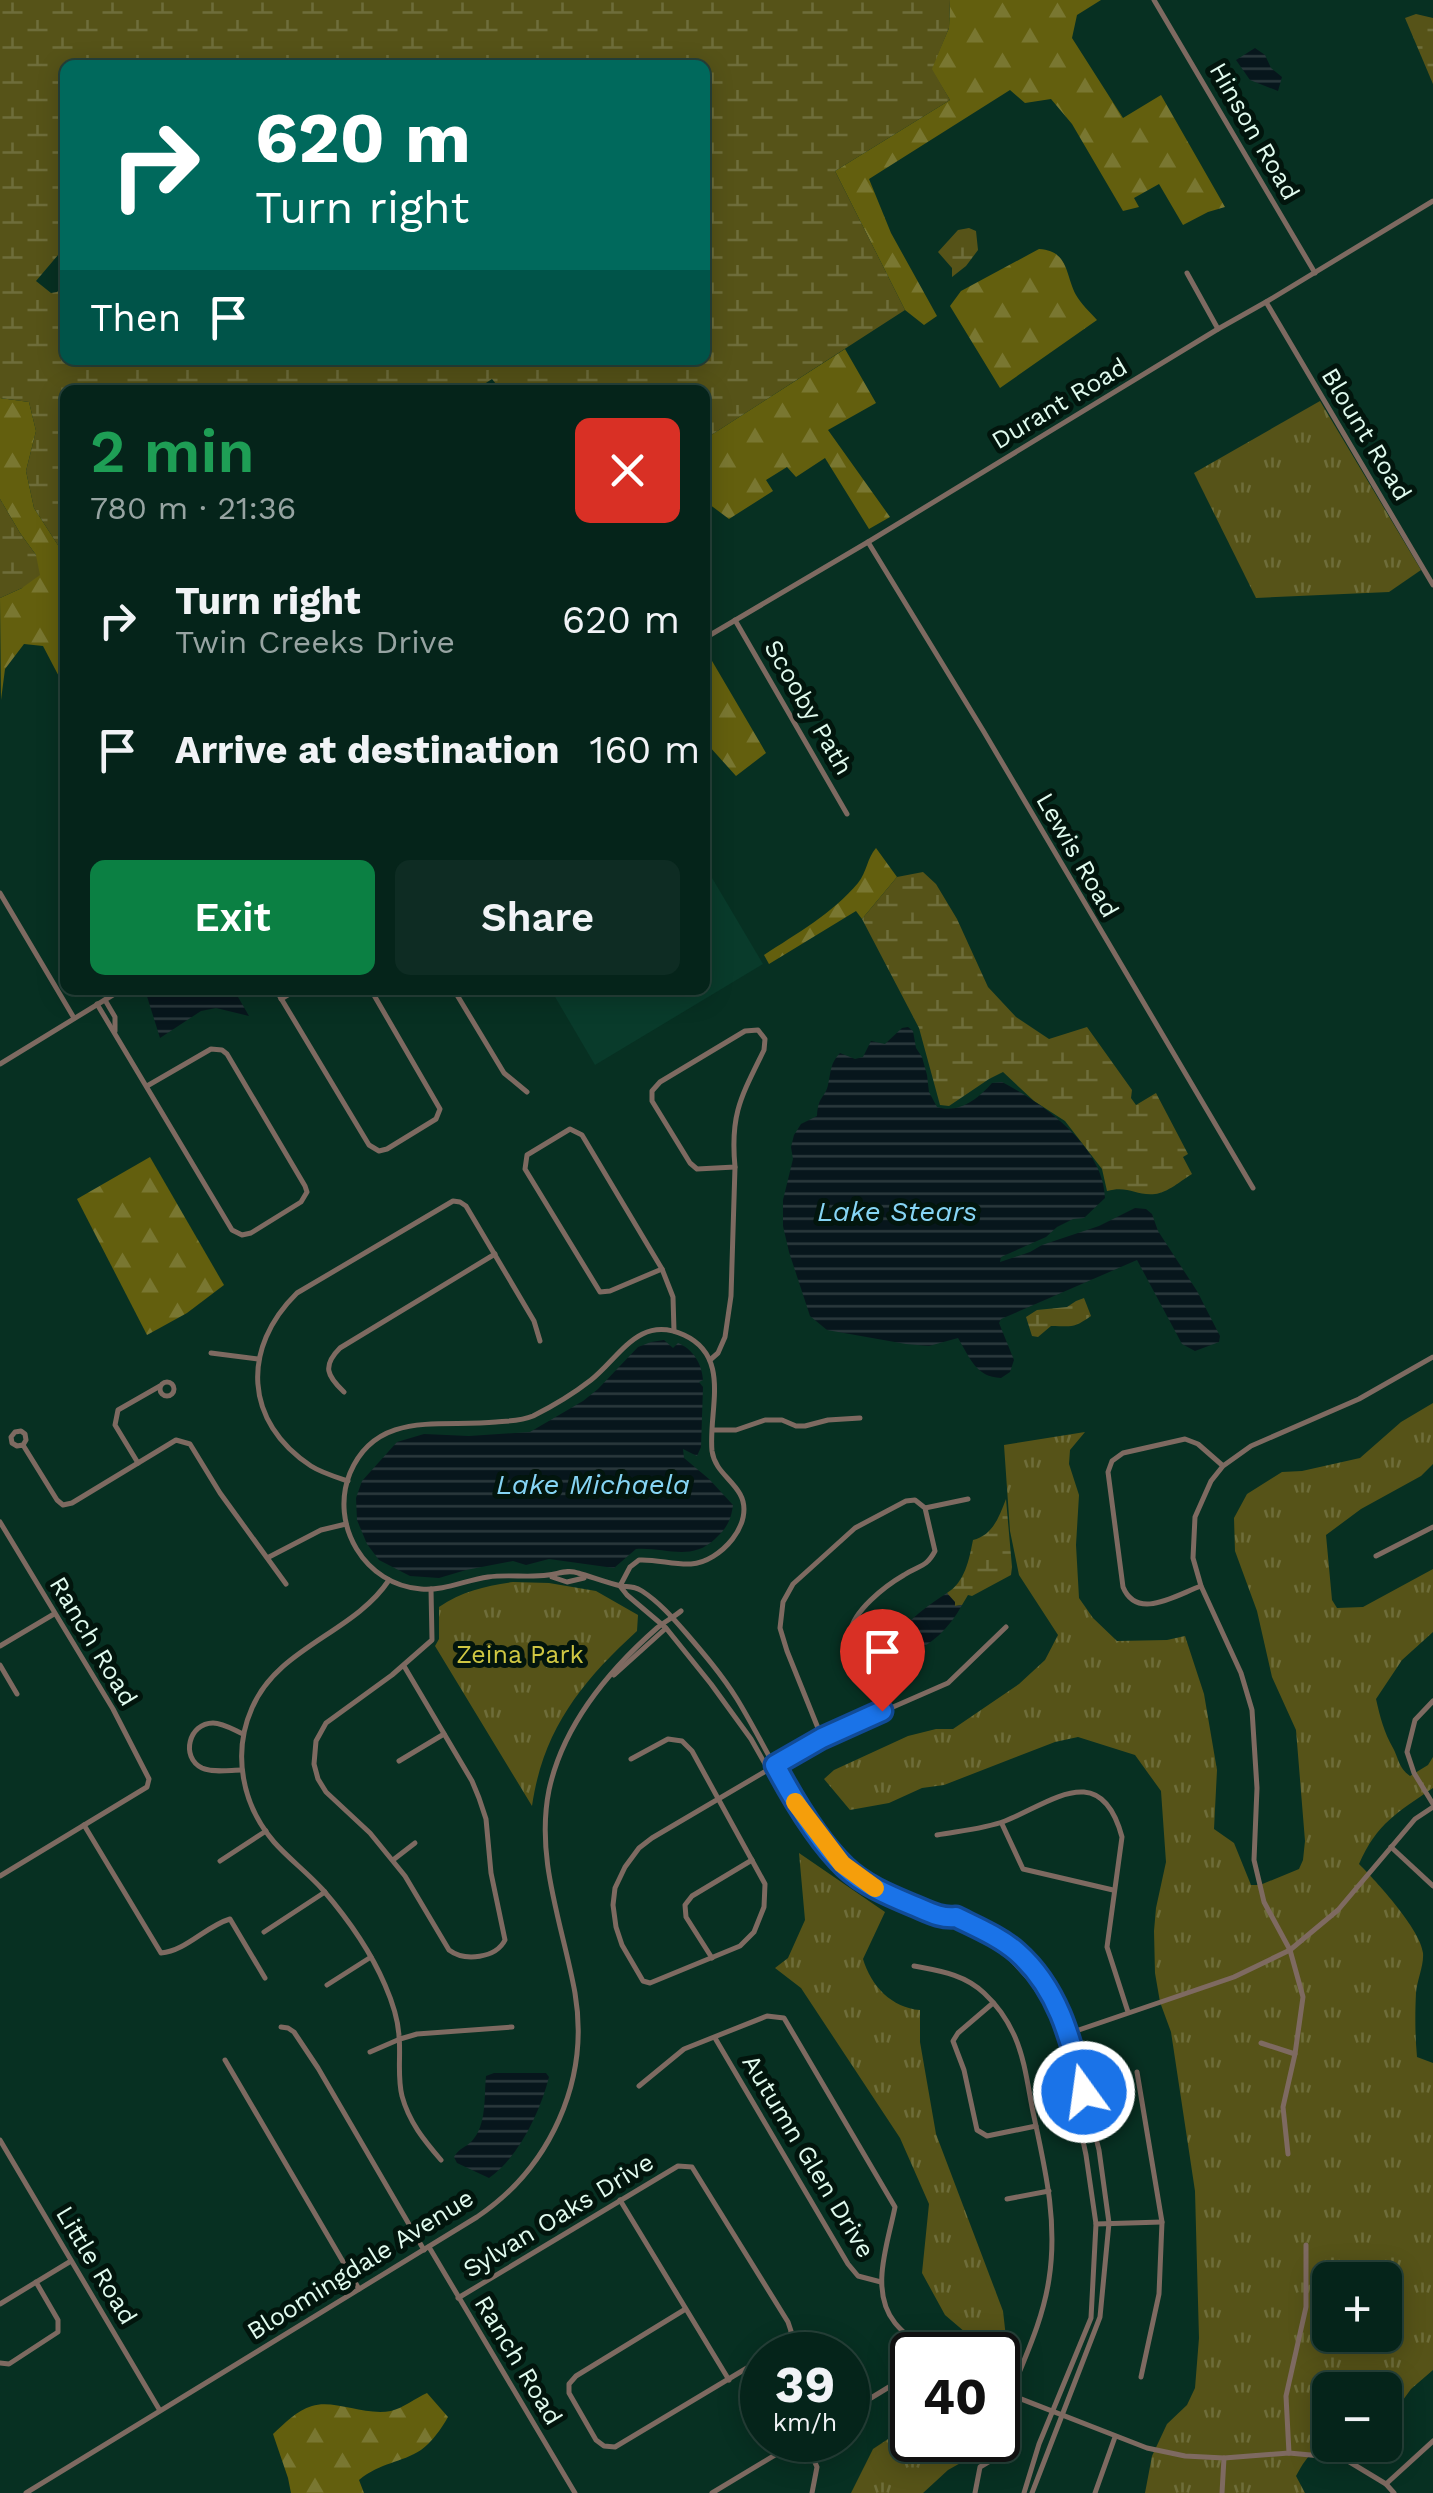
<!DOCTYPE html>
<html lang="en">
<head>
<meta charset="utf-8">
<style>
  :root { --surface:#05241a; --page:#0e2c23; --text:#f1f3f6; --muted:#97a4a2; --line:#264139; --accent:#0b8043 }
  body { margin:0; font-family:"Work Sans",sans-serif; background:var(--page); color:var(--text); height:100vh; display:flex; flex-direction:column; font-size:38px; white-space:nowrap }
  * { box-sizing:border-box; margin:0 }
  p { font-size:32px; color:var(--muted) }
  .icon { flex:none; width:55px; height:55px; fill:none; stroke:currentColor; stroke-width:2; stroke-linecap:round; stroke-linejoin:round }
  .map { position:relative; flex:1; overflow:hidden }
  .side { position:absolute; left:60px; top:385px; width:650px; height:610px; display:flex; flex-direction:column; background:var(--surface); border-radius:15px; box-shadow:0 5px 25px #0003,0 0 0 2px var(--line) }
  .side>* { flex:none }
  .guide { position:absolute; left:60px; top:60px; width:650px; height:305px; border-radius:15px; box-shadow:0 5px 25px #0003,0 0 0 2px var(--line); background:#00695c; color:#fff; overflow:hidden }
  .buttons { position:absolute; left:1312px; top:2262px; display:grid; gap:20px }
  .buttons a { display:grid; place-items:center; width:90px; height:90px; border-radius:15px; background:var(--surface); box-shadow:0 5px 25px #0003,0 0 0 2px var(--line); font-size:50px }
  .speed { position:absolute; left:740px; top:2332px; display:flex; gap:20px; font-size:50px; font-weight:700; text-align:center }
  .speed>* { display:grid; place-content:center; width:130px; height:130px; border-radius:50%; background:var(--surface); box-shadow:0 5px 25px #0003,0 0 0 2px var(--line); line-height:1 }
  .speed small { font-size:25px; font-weight:400 }
  .speed .limit { border:5px solid #111; border-radius:15px; background:#fff; color:#111 }
  .pin { position:absolute; display:grid; place-items:center; width:85px; height:85px; color:#fff; margin:-102px -42px; border-radius:50% 50% 50% 0; rotate:-45deg; box-shadow:0 0 10px #0007 }
  .pin .icon { rotate:45deg }
  .me { position:absolute; width:110px; margin:-55px; rotate:346deg; stroke-linejoin:round; filter:drop-shadow(0 0 8px #0008) }
  .turn { display:flex; align-items:center; gap:35px; height:210px; padding:0 30px; font-size:45px }
  .turn .icon { width:130px; height:130px; stroke-width:2.5 }
  .turn b { display:block; font-size:70px; line-height:85px }
  .then { display:flex; align-items:center; height:95px; padding:0 30px; background:#0003; gap:20px; font-size:38px }
  .round { display:grid; place-items:center; flex:none; width:105px; height:105px; border-radius:15px; background:var(--page) }
  .head { display:flex; align-items:center; justify-content:space-between; height:170px; padding:0 30px }
  h1 { font-size:60px; font-weight:600; line-height:75px; color:#1e9e55 }
  .button { display:flex; gap:20px; margin-top:auto; padding:20px 30px }
  .button a { flex:1; height:115px; border-radius:15px; background:var(--accent); color:#fff; font-size:40px; font-weight:600; line-height:115px; text-align:center }
  .button a+a { background:var(--page); color:var(--text) }
  ul { padding:0; list-style:none }
  li { display:flex; align-items:center; gap:30px; height:130px; padding:0 30px }
  li div { flex:1 }
  li b { display:block; font-size:38px }
  li em { font-style:normal }
  .map>svg:first-child { display:block }
</style>
</head>
<body>
<div class="map">
<svg width="1433" height="2493" viewBox="0 0 1433 2493">
  <defs>
    <pattern id="grass-tufts" width="24" height="20" patternUnits="userSpaceOnUse" patternTransform="scale(2.5)"><rect width="24" height="20" fill="#565318"/><path d="M3 7l-1-3M5 7V3M7 7l1-3M15 17l-1-3M17 17v-4M19 17l1-3" fill="none" stroke="#6e6d3a"/></pattern>
    <pattern id="forest-firs" width="22" height="20" patternUnits="userSpaceOnUse" patternTransform="scale(2.5)"><rect width="22" height="20" fill="#635f0e"/><path d="M5 1l3.5 6h-7zM16 11l3.5 6h-7z" fill="#797731"/></pattern>
    <pattern id="wetland-marsh" width="20" height="14" patternUnits="userSpaceOnUse" patternTransform="scale(2.5)"><rect width="20" height="14" fill="#565318"/><path d="M1 5h8M5 5V1M11 12h8M15 12V8" fill="none" stroke="#6e6d3a"/></pattern>
    <pattern id="water-rules" width="6" height="5" patternUnits="userSpaceOnUse" patternTransform="scale(2.5)"><rect width="6" height="5" fill="#07161c"/><path d="M0 2.5h6" fill="none" stroke="#2b393d"/></pattern>
  </defs>
  <rect width="100%" height="100%" fill="#073022"/>
  <!-- built -->
  <path fill="#093b2b" d="M705,866L763,964L595,1065L551,990H705Z"/>
  <!-- grass -->
  <g fill="url(#grass-tufts)" fill-rule="evenodd">
    <path d="M1320,401L1421,570L1389,592L1256,598L1194,473Z"/>
    <path d="M1433,1403V1464L1421,1476L1361,1509L1326,1535L1332,1600L1337,1608L1363,1607L1433,1569V1632L1402,1660L1376,1699C1380,1717 1384,1732 1393,1748C1399,1759 1398,1767 1410,1776L1428,1765L1433,1757V1788C1398,1812 1377,1823 1359,1864C1376,1881 1421,1930 1423,1953C1424,1966 1417,1980 1416,1993C1415,2013 1415,2036 1417,2057L1433,2063V2370L1411,2389L1395,2411L1385,2418V2390H1330V2445H1350C1318,2459 1318,2435 1296,2476L1305,2493H1145L1152,2456L1167,2424L1187,2405L1195,2388L1199,2338L1195,2191L1171,2032L1160,2002L1155,1973L1154,1931L1156,1908L1166,1862L1161,1791L1135,1755L1078,1737L1055,1742L944,1785L922,1788L889,1803L850,1810L824,1779L834,1770L908,1736L936,1729H953L1019,1684L1045,1660L1058,1635L1019,1575L1010,1531L1004,1445L1085,1432L1070,1450L1069,1464L1079,1495L1076,1545L1079,1598L1093,1618L1117,1641L1167,1640L1185,1636L1204,1694L1217,1770L1214,1829L1234,1843L1251,1885H1260L1299,1869L1303,1860L1305,1841L1296,1730L1272,1677L1257,1611L1235,1551L1234,1518L1247,1494L1282,1472L1302,1471L1360,1458L1401,1422ZM1330,2280H1385V2335H1330Z"/>
    <path d="M513,1582L549,1583L596,1591L638,1615L637,1631C581,1682 543,1730 532,1806L435,1646L439,1639V1607C462,1591 486,1586 513,1582Z"/>
    <path d="M799,1853L885,1912L863,1959C871,1986 892,2008 920,2010V2042L936,2134L1003,2311L1009,2364L998,2390V2355H977L979,2344L945,2315L922,2273L929,2204L900,2138L801,1988L775,1968L788,1958L805,1920Z"/>
    <path d="M912,2423V2440H989L980,2452L948,2470L923,2493H851L873,2449Z"/>
  </g>
  <!-- forest -->
  <g fill="url(#forest-firs)">
    <path d="M950,0H1101L1077,15L1072,38L1123,118L1161,95L1225,207L1208,212L1183,225L1159,184L1134,198L1139,207L1123,211L1072,124L1051,99L1025,103L1010,90L869,179L891,233L937,316L924,325L905,310L835,171L950,100L931,69L949,28Z"/>
    <path d="M1039,249C1069,251 1065,274 1076,295C1081,304 1090,312 1097,320L1000,388L950,306L961,291Z"/>
    <path d="M845,349L876,403L828,430L890,517L869,529L825,458L796,477L787,467L766,480L773,491L729,519L709,504L705,506V439Z"/>
    <path d="M0,398L29,402L36,431L26,471L34,508L65,556V688L43,646L24,644L5,669L1,700L0,598L22,588L36,555L20,533L0,499Z"/>
    <path d="M705,649L766,753L736,776L709,746L705,747Z"/>
    <path d="M876,848L897,877L862,919L856,911L769,964L764,955C796,934 833,913 858,883C867,872 867,858 876,848Z"/>
    <path d="M150,1157L224,1285L187,1313L147,1335L77,1199Z"/>
    <path d="M427,2393L448,2417C442,2428 431,2443 421,2450C401,2463 381,2462 359,2480L364,2493H291L288,2478L273,2434C284,2424 297,2410 312,2406C334,2399 364,2416 391,2411C403,2408 416,2398 427,2393Z"/>
  </g>
  <!-- wetland -->
  <g fill="url(#wetland-marsh)" fill-rule="evenodd">
    <path d="M0,0H950L949,28L932,69L950,100L835,171L905,310L705,439V390H501L492,379L475,390H65V556L34,508L26,471L36,431L29,402L0,398ZM65,65H705V360H65V285L57,292L51,293L36,281L58,255L65,251Z"/>
    <path d="M1416,14L1433,18V84L1405,18Z"/>
    <path d="M969,228L976,231L978,250L966,266L952,277V268L938,252L958,230Z"/>
    <path d="M0,499L20,533L36,555L40,575L22,588L0,598Z"/>
    <path d="M923,872L936,884L957,919L988,987L1016,1017L1049,1039L1087,1027L1132,1090L1131,1098L1136,1105L1156,1093L1188,1154L1183,1157L1192,1174C1182,1180 1167,1193 1155,1194C1136,1196 1128,1185 1107,1191L1102,1169L1065,1121L1034,1101L1003,1072L989,1079L949,1106L940,1105L919,1028L862,919L897,877Z"/>
    <path d="M1084,1298L1091,1316C1073,1329 1071,1326 1051,1326L1038,1337L1032,1336L1026,1317L1037,1310L1067,1307L1076,1301Z"/>
    <path d="M1006,1499L1012,1567L1011,1575L972,1596L968,1595L962,1605L955,1606L947,1593C965,1582 969,1560 973,1540C993,1535 999,1517 1006,1499Z"/>
  </g>
  <!-- water -->
  <g fill="url(#water-rules)">
    <path d="M1255,48L1265,55L1271,68L1282,77L1278,91L1250,80L1236,60Z"/>
    <path d="M145,990H234L249,1016L216,1008L201,1011L160,1038Z"/>
    <path d="M908,1027L913,1031L916,1048L922,1057L927,1075L929,1092L937,1107C959,1114 978,1099 992,1083L1002,1082C1044,1104 1104,1147 1105,1198L1084,1218L1073,1219L1057,1227L1046,1237L1001,1257L1000,1262L1030,1252L1042,1245L1099,1226L1135,1208L1146,1209L1152,1214L1158,1231L1197,1291L1220,1336L1219,1342L1195,1351L1182,1344L1137,1260L1001,1319L999,1323L1014,1360L1010,1372L1001,1378C976,1377 970,1358 958,1338L929,1346L906,1344L827,1330L810,1316L789,1252L783,1226V1200L793,1159L791,1147L794,1135L801,1124L817,1116C818,1096 825,1098 828,1085C831,1072 830,1063 840,1053L855,1059L863,1057L871,1041L885,1044L902,1028Z"/>
    <path d="M664,1340L673,1348L678,1343C693,1349 702,1364 703,1380L699,1382L703,1387L701,1447L697,1456L683,1449L684,1458L709,1479L733,1505C731,1520 727,1528 715,1539C691,1562 665,1547 636,1549L614,1568L549,1559L526,1565L513,1561L466,1570L439,1578L410,1576L379,1560L367,1544L357,1520L356,1498L362,1481L397,1442L424,1434L469,1436L530,1432L583,1401L598,1389L638,1347L651,1342Z"/>
    <path d="M947,1593L955,1602V1606L962,1605C949,1629 931,1645 907,1656L905,1655L897,1637C909,1618 929,1605 947,1593Z"/>
    <path d="M494,2073H546L549,2077C540,2112 519,2157 489,2178L457,2163L454,2157C459,2148 465,2148 472,2141C487,2125 484,2096 486,2076Z"/>
  </g>
  <g fill="none" stroke-linecap="round" stroke-linejoin="round">
    <!-- minor -->
    <g stroke="#7e6a61" stroke-width="5">
      <path d="M1154,0L1315,273"/>
      <path d="M1187,273L1218,329"/>
      <path d="M1266,302L1433,585"/>
      <path d="M868,542L984,732L1253,1188"/>
      <path d="M735,620L847,814"/>
      <path d="M705,638L868,542L1218,329L1266,302L1433,201"/>
      <path d="M0,893L74,1018"/>
      <path d="M276,990L369,1145L379,1151L387,1149L436,1119L440,1109L371,990"/>
      <path d="M454,990L504,1073L527,1092"/>
      <path d="M281,999L296,990"/>
      <path d="M105,1000L115,1017V1031"/>
      <path d="M97,1004L232,1230L242,1235L251,1233L301,1202L307,1192L305,1186L227,1054L222,1050L211,1049L147,1086"/>
      <path d="M758,1030L765,1039L764,1050C741,1097 730,1114 735,1167L697,1169L690,1163L652,1101V1091L660,1082L745,1031Z"/>
      <path d="M0,1064L121,990"/>
      <path d="M570,1129L582,1135L662,1269L610,1291L600,1292L525,1169L527,1155Z"/>
      <path d="M662,1269L673,1297L674,1331"/>
      <path d="M211,1353L258,1359"/>
      <path d="M710,1360L718,1353L725,1337L731,1296L735,1167"/>
      <circle cx="167" cy="1389" r="7"/>
      <path d="M344,1392C327,1376 322,1366 340,1348L495,1254"/>
      <path d="M713,1430H736L765,1420H782L796,1426H805L828,1420L860,1418"/>
      <path d="M23,1445L17,1446L12,1443L11,1437L15,1432L21,1431L25,1434L26,1440L23,1445L57,1500L63,1505L72,1503L176,1440L190,1444L220,1493L286,1584"/>
      <path d="M138,1463L115,1425L118,1410L160,1386"/>
      <path d="M348,1481C336,1477 322,1473 311,1466C244,1422 241,1348 297,1293L453,1201L460,1202L466,1206L534,1321L540,1341"/>
      <path d="M925,1508L968,1499"/>
      <path d="M0,1522L113,1709L149,1779L147,1787L0,1876"/>
      <path d="M1376,1556L1433,1527"/>
      <path d="M269,1557L321,1530L346,1524"/>
      <path d="M552,1577L567,1582L584,1578"/>
      <path d="M389,1580C354,1633 278,1647 252,1708C232,1753 242,1805 274,1842C289,1859 308,1873 323,1890C348,1919 370,1950 385,1985C392,2001 398,2018 399,2036C401,2056 397,2076 402,2096C409,2122 424,2140 441,2160"/>
      <path d="M620,1586L630,1567L639,1560C656,1559 674,1565 691,1564C720,1562 756,1523 740,1494C731,1478 715,1471 712,1451C708,1411 732,1357 684,1335C639,1314 620,1357 591,1380C573,1394 553,1406 533,1416C521,1421 509,1421 496,1422C442,1428 377,1409 350,1473C329,1525 365,1585 421,1589C444,1591 466,1580 488,1577C508,1574 528,1578 548,1575C558,1574 568,1569 578,1573C592,1577 607,1583 621,1586C630,1587 634,1586 642,1591C659,1602 673,1618 686,1633C704,1654 722,1675 737,1699C759,1735 777,1774 800,1810C812,1830 829,1846 842,1864"/>
      <path d="M620,1586L627,1595L666,1628L711,1684L751,1739L799,1824L823,1853L880,1891L945,1918L949,1923L982,1938L1010,1958L1031,1981L1047,2006L1061,2036L1086,2155L1096,2224L1091,2318L1039,2444L1024,2493"/>
      <path d="M1201,1586C1176,1595 1137,1621 1123,1587L1108,1472L1112,1461L1123,1453L1185,1439L1198,1444L1222,1465"/>
      <path d="M0,1646L54,1614"/>
      <path d="M0,1665L17,1694"/>
      <path d="M404,1666L472,1781L479,1798L486,1819L491,1873L505,1940C496,1958 465,1962 449,1950L405,1876L370,1833L326,1792L318,1779L314,1764L316,1741L326,1723L392,1675L432,1640L431,1589"/>
      <path d="M614,1675L665,1629"/>
      <path d="M1433,1701L1415,1720L1407,1752L1414,1773L1433,1804"/>
      <path d="M822,1738L787,1651L780,1628L783,1602L793,1584L855,1528L906,1501L915,1500L925,1508L935,1551C926,1568 919,1565 904,1575C885,1586 853,1611 850,1633L882,1711"/>
      <path d="M631,1759L668,1739L682,1741L692,1751L765,1884L764,1907L754,1932L740,1946L650,1983L643,1981L622,1945L616,1927L613,1905L615,1888L625,1867L639,1848L652,1838L822,1738L948,1683L1006,1627"/>
      <path d="M399,1761L444,1734"/>
      <path d="M242,1770C230,1770 213,1773 202,1768C180,1757 189,1723 213,1723C223,1723 234,1730 243,1734"/>
      <path d="M1002,1824L1023,1869L1113,1890"/>
      <path d="M84,1825L161,1953C186,1951 206,1926 230,1919L265,1978"/>
      <path d="M937,1835C959,1831 984,1829 1005,1821C1052,1802 1101,1759 1122,1837L1107,1947L1128,2012"/>
      <path d="M1391,1847L1433,1886"/>
      <path d="M393,1860L415,1843"/>
      <path d="M220,1861L266,1831"/>
      <path d="M945,1918L956,1917L1017,1952L1041,1979L1057,2004L1069,2033L1099,2150L1109,2223L1100,2317L1032,2493"/>
      <path d="M264,1932L325,1892"/>
      <path d="M712,1958L686,1917L685,1905L692,1896L752,1860"/>
      <path d="M914,1966C940,1971 964,1974 984,1993C997,2005 1008,2021 1015,2037C1025,2060 1028,2087 1033,2112C1045,2168 1058,2221 1049,2279C1043,2320 1025,2357 1010,2395"/>
      <path d="M327,1985L371,1957"/>
      <path d="M993,2003L958,2033L953,2041L964,2070L977,2130L987,2136L1036,2126"/>
      <path d="M281,2027L288,2028L294,2032L318,2068L424,2250"/>
      <path d="M1061,2036L1234,1977L1290,1950L1338,1910L1415,1819L1433,1807"/>
      <path d="M715,2038L848,2264L858,2276L881,2282"/>
      <path d="M1261,2043L1295,2054"/>
      <path d="M370,2052L400,2039L417,2034L512,2027"/>
      <path d="M225,2060L359,2289"/>
      <path d="M1137,2072L1162,2222L1159,2294L1141,2377"/>
      <path d="M639,2086L684,2049L767,2016L784,2018L895,2207C888,2243 869,2291 895,2323C904,2334 918,2345 930,2355"/>
      <path d="M0,2140L159,2409"/>
      <path d="M1288,2154L1283,2107L1295,2054L1303,1997L1290,1950L1264,1902L1254,1860L1257,1788L1252,1710L1241,1673L1201,1586L1193,1558L1195,1517L1211,1481L1223,1466L1251,1446L1359,1399L1433,1357"/>
      <path d="M1007,2199L1049,2191"/>
      <path d="M620,2200L729,2380"/>
      <path d="M1096,2224L1162,2222"/>
      <path d="M429,2247L575,2493"/>
      <path d="M458,2298L678,2166L692,2167L788,2322L791,2331L789,2340L769,2355"/>
      <path d="M0,2304L71,2261"/>
      <path d="M684,2310L576,2376L569,2384V2393L596,2440L604,2446L615,2447L762,2359"/>
      <path d="M0,2363L9,2364L58,2332V2320L36,2282"/>
      <path d="M998,2390L1147,2448L1185,2456L1224,2458L1289,2453L1343,2458L1386,2484L1394,2493"/>
      <path d="M848,2412L912,2373"/>
      <path d="M805,2440L817,2467L812,2493"/>
      <path d="M1289,2453L1286,2396L1306,2307V2245"/>
      <path d="M1386,2484L1433,2441"/>
      <path d="M26,2493L477,2217C550,2168 590,2081 575,1993C563,1926 535,1859 549,1790C563,1725 607,1672 657,1628C664,1622 674,1617 681,1611"/>
      <path d="M712,2493L800,2440"/>
      <path d="M975,2493L980,2467L1000,2455"/>
      <path d="M1095,2493L1115,2437"/>
      <path d="M1222,2493L1224,2458"/>
    </g>
  </g>
  <g fill="none" stroke-linecap="round" stroke-linejoin="round">
    <!-- route casing -->
    <g stroke="#114b97" stroke-width="25">
      <path id="route" d="M882,1711L822,1738L775,1765C793,1799 817,1840 845,1867C864,1885 888,1895 912,1905C927,1911 940,1919 956,1917C976,1927 1000,1937 1017,1952C1059,1989 1071,2041 1084,2092"/>
    </g>
    <!-- route -->
    <use href="#route" stroke="#1a73e8" stroke-width="18"/>
    <!-- slow -->
    <path stroke="#f59e0b" stroke-width="18" d="M795,1802L842,1864L875,1888"/>
  </g>
  <g text-anchor="middle" stroke-width="10" stroke-linejoin="round" paint-order="stroke">
    <!-- street labels -->
    <g font-size="25" fill="#e1fbef" stroke="#02150d">
      <text transform="translate(1255 131) rotate(60)" y="9">Hinson Road</text>
      <text transform="translate(1059 403) rotate(-31)" y="9">Durant Road</text>
      <text transform="translate(1367 434) rotate(59)" y="9">Blount Road</text>
      <text transform="translate(809 707) rotate(60)" y="9">Scooby Path</text>
      <text transform="translate(1078 855) rotate(60)" y="9">Lewis Road</text>
      <text transform="translate(94 1641) rotate(59)" y="9">Ranch Road</text>
      <text transform="translate(809 2156) rotate(59)" y="9">Autumn Glen Drive</text>
      <text transform="translate(558 2215) rotate(-31)" y="9">Sylvan Oaks Drive</text>
      <text transform="translate(360 2264) rotate(-32)" y="9">Bloomingdale Avenue</text>
      <text transform="translate(97 2265) rotate(59)" y="9">Little Road</text>
      <text transform="translate(519 2360) rotate(59)" y="9">Ranch Road</text>
    </g>
    <!-- park labels -->
    <g font-size="25" fill="#cfc743" stroke="#02150d">
      <text x="520" y="1663">Zeina Park</text>
    </g>
    <!-- water labels -->
    <g font-size="28" font-style="italic" fill="#86d5f5" stroke="#02150d">
      <text x="897" y="1221">Lake Stears</text>
      <text x="593" y="1494">Lake Michaela</text>
    </g>
  </g>
</svg>
<div class="buttons">
<a>+</a>
<a>−</a>
</div>
<div class="speed"><div>39<small>km/h</small></div><div class="limit">40</div></div>
<div class="pin" style="left:882px;top:1711px;background:#d93025"><svg class="icon" aria-label="arrive" viewBox="0 0 24 24"><path d="M6 21V4h12l-3 4 3 4H6"/></svg></div>
<svg class="me" style="left:1084px;top:2092px" viewBox="-20 -20 40 40"><circle r="17" fill="#1a73e8" stroke="#fff" stroke-width="3"/><path d="M0-11L8 9 0 5-8 9z" fill="#fff"/></svg>
<div class="guide">
<div class="turn"><svg class="icon" aria-label="right" viewBox="0 0 24 24"><path d="M7 20v-9h11M14 6l5 5-5 5"/></svg><div><b>620 m</b>Turn right</div></div>
<div class="then">Then<svg class="icon" aria-label="arrive" viewBox="0 0 24 24"><path d="M6 21V4h12l-3 4 3 4H6"/></svg></div>
</div>
<section class="side">
<div class="head"><div><h1>2 min</h1><p>780 m · 21:36</p></div><a class="round" style="background:#d93025;color:#fff"><svg class="icon" aria-label="close" viewBox="0 0 24 24"><path d="M6 6l12 12M18 6L6 18"/></svg></a></div>
<ul>
<li><svg class="icon" aria-label="right" viewBox="0 0 24 24"><path d="M7 20v-9h11M14 6l5 5-5 5"/></svg><div><b>Turn right</b><p>Twin Creeks Drive</p></div><em>620 m</em></li>
<li><svg class="icon" aria-label="arrive" viewBox="0 0 24 24"><path d="M6 21V4h12l-3 4 3 4H6"/></svg><div><b>Arrive at destination</b></div><em>160 m</em></li>
</ul>
<div class="button"><a>Exit</a><a>Share</a></div>
</section>
</div>
</body>
</html>
